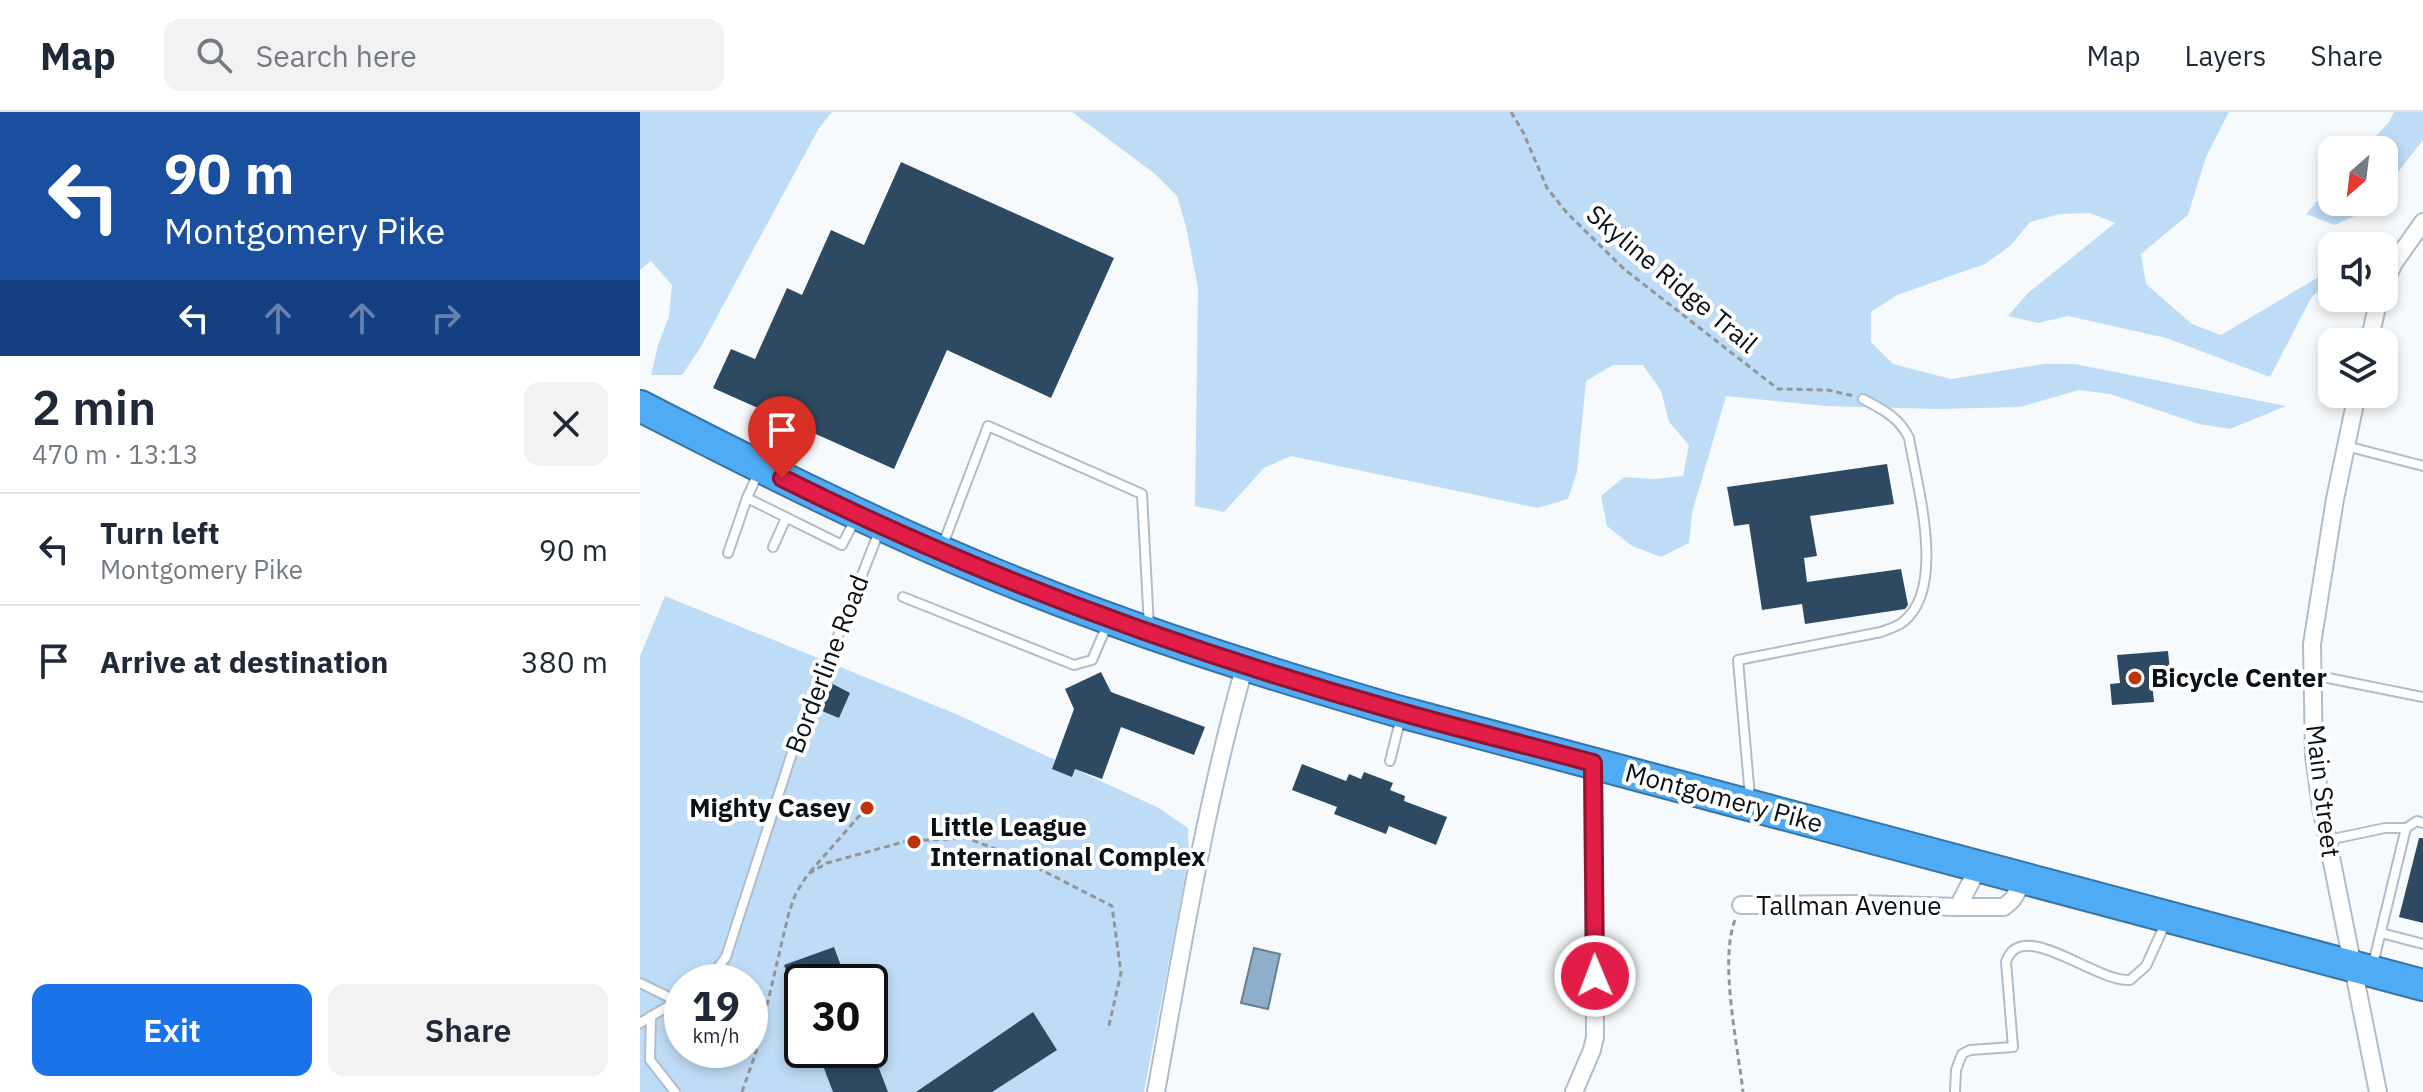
<!DOCTYPE html>
<html lang="en">
<head>
<meta charset="utf-8">
<style>
  :root { --surface:#fff; --page:#f2f2f3; --text:#1f2937; --muted:#747a83; --line:#e0e1e3; --accent:#1a73e8 }
  body { margin:0; font-family:"IBM Plex Sans",sans-serif; background:var(--page); color:var(--text); height:100vh; display:flex; flex-direction:column; font-size:30px; white-space:nowrap }
  * { box-sizing:border-box; margin:0 }
  p { font-size:26px; color:var(--muted) }
  .icon { flex:none; width:44px; height:44px; fill:none; stroke:currentColor; stroke-width:2; stroke-linecap:round; stroke-linejoin:round }
  .map { position:relative; flex:1; overflow:hidden }
  .details { display:flex; flex-direction:column; background:var(--surface); width:640px }
  .details>* { flex:none }
  .guide { background:#1a4fa0; color:#fff; overflow:hidden }
  .needle { width:52px; rotate:208deg }
  .tools { position:absolute; left:1678px; top:24px; display:grid; gap:16px }
  .tools a { display:grid; place-items:center; width:80px; height:80px; border-radius:16px; background:var(--surface); box-shadow:0 4px 12px #0003; font-size:40px }
  .speed { position:absolute; left:24px; top:852px; display:flex; gap:16px; font-size:40px; font-weight:700; text-align:center }
  .speed>* { display:grid; place-content:center; width:104px; height:104px; border-radius:50%; background:var(--surface); box-shadow:0 4px 12px #0003; line-height:1 }
  .speed small { font-size:20px; font-weight:400 }
  .speed .limit { border:4px solid #111; border-radius:12px; background:#fff; color:#111 }
  .pin { position:absolute; display:grid; place-items:center; width:68px; height:68px; color:#fff; margin:-82px -34px; border-radius:50% 50% 50% 0; rotate:-45deg; box-shadow:0 0 8px #0007 }
  .pin .icon { rotate:45deg }
  .me { position:absolute; width:88px; margin:-44px; rotate:359deg; stroke-linejoin:round; filter:drop-shadow(0 0 6px #0008) }
  .turn { display:flex; align-items:center; gap:28px; height:168px; padding:0 32px; font-size:36px }
  .turn .icon { width:104px; height:104px; stroke-width:2.5 }
  .turn b { display:block; font-size:56px; line-height:68px }
  .lanes { display:flex; align-items:center; height:76px; padding:0 32px; background:#0003; justify-content:center; gap:40px; direction:ltr }
  .lanes .off { opacity:.35 }
  .round { display:grid; place-items:center; flex:none; width:84px; height:84px; border-radius:16px; background:var(--page) }
  .overview { display:flex; align-items:center; justify-content:space-between; height:136px; padding:0 32px }
  h1 { font-size:48px; font-weight:600; line-height:60px }
  .cta { display:flex; gap:16px; margin-top:auto; padding:16px 32px }
  .cta a { flex:1; height:92px; border-radius:16px; background:var(--accent); color:#fff; font-size:32px; font-weight:600; line-height:92px; text-align:center }
  .cta a+a { background:var(--page); color:var(--text) }
  ul { padding:0; list-style:none }
  li { display:flex; align-items:center; gap:24px; height:112px; padding:0 32px; border-top:2px solid var(--line) }
  li div { flex:1 }
  li b { display:block; font-size:30px }
  li em { font-style:normal }
  header { display:flex; align-items:center; gap:48px; box-sizing:border-box; height:112px; padding:0 40px; background:var(--surface); border-bottom:2px solid var(--line) }
  header strong { font-size:38px }
  nav { display:flex; gap:44px; margin-inline-start:auto; font-size:28px }
  .search { width:560px; height:72px; background:var(--page); display:flex; align-items:center; gap:20px; box-sizing:border-box; padding:0 28px; border-radius:16px; color:var(--muted); font-size:30px }
  main { display:flex; flex:1; min-height:0 }
  .map>svg:first-child { display:block }
</style>
</head>
<body>
<header>
<strong>Map</strong>
<div class="search"><svg class="icon" aria-label="search" viewBox="0 0 24 24"><circle cx="10" cy="10" r="6"/><path d="M15 15l6 6"/></svg>Search here</div>
<nav><a>Map</a><a>Layers</a><a>Share</a></nav>
</header>
<main>
<section class="details">
<div class="guide">
<div class="turn"><svg class="icon" aria-label="left" viewBox="0 0 24 24"><path d="M17 20v-9H6M10 6l-5 5 5 5"/></svg><div><b>90 m</b>Montgomery Pike</div></div>
<div class="lanes"><svg class="icon" aria-label="left" viewBox="0 0 24 24"><path d="M17 20v-9H6M10 6l-5 5 5 5"/></svg><svg class="icon off" aria-label="ahead" viewBox="0 0 24 24"><path d="M12 20V5M6 11l6-6 6 6"/></svg><svg class="icon off" aria-label="ahead" viewBox="0 0 24 24"><path d="M12 20V5M6 11l6-6 6 6"/></svg><svg class="icon off" aria-label="right" viewBox="0 0 24 24"><path d="M7 20v-9h11M14 6l5 5-5 5"/></svg></div>
</div>
<div class="overview"><div><h1>2 min</h1><p>470 m · 13:13</p></div><a class="round"><svg class="icon" aria-label="close" viewBox="0 0 24 24"><path d="M6 6l12 12M18 6L6 18"/></svg></a></div>
<ul>
<li><svg class="icon" aria-label="left" viewBox="0 0 24 24"><path d="M17 20v-9H6M10 6l-5 5 5 5"/></svg><div><b>Turn left</b><p>Montgomery Pike</p></div><em>90 m</em></li>
<li><svg class="icon" aria-label="arrive" viewBox="0 0 24 24"><path d="M6 21V4h12l-3 4 3 4H6"/></svg><div><b>Arrive at destination</b></div><em>380 m</em></li>
</ul>
<div class="cta"><a>Exit</a><a>Share</a></div>
</section>
<div class="map">
<svg width="1783" height="980" viewBox="0 0 1783 980">
  <rect width="100%" height="100%" fill="#f7fafc"/>
  <!-- green -->
  <g fill="#bfdcf6" fill-rule="evenodd">
    <path d="M0,0H192L179,16L59,238L42,263H11L18,233L29,204L32,173L11,149L0,158Z"/>
    <path d="M432,0H1589L1566,45L1548,103L1501,142L1506,172L1552,212L1581,223L1692,157V165L1671,186L1630,265L1526,226L1428,204L1398,211L1368,204L1388,181L1475,111L1450,101L1420,102L1390,110L1370,134L1345,152L1257,183L1231,200V230L1253,252L1311,267L1404,252H1435L1646,294L1590,317L1559,312L1470,282L1439,278L1380,295L1297,297L1185,294L1086,284L1052,401L1049,431L1021,445L992,434L967,414L961,384L984,365L1014,367L1043,364L1049,333L1029,310L1021,279L1003,253H973L946,269L937,360L928,387L898,396L651,344L624,356L584,400L555,394L558,176L546,115L537,84L515,62Z"/>
    <path d="M1754,0H1783V28L1744,78V38H1723L1749,10Z"/>
    <path d="M1692,72V90H1733L1723,100L1695,113L1666,102Z"/>
    <path d="M25,484L316,602L519,696L548,716L549,744L504,980H0V544ZM42,870H110V938H42ZM162,870H230V938H162Z"/>
  </g>
  <!-- water -->
  <path fill="#8faeca" stroke="#677f94" stroke-width="2" d="M614,836L640,842L628,897L601,891Z"/>
  <!-- building -->
  <g fill="#2e4a62">
    <path d="M261,50L474,146L411,286L307,238L254,357L73,276L91,237L115,247L147,176L162,183L191,118L224,133Z"/>
    <path d="M1247,352L1254,392L1170,404L1177,444L1164,446L1167,470L1261,457L1268,493L1265,497L1165,512L1162,492L1122,498L1109,412L1094,414L1087,375Z"/>
    <path d="M1528,539L1530,559L1511,560L1514,590L1472,593L1470,572L1480,571L1477,543Z"/>
    <path d="M461,560L471,580L565,615L554,643L481,615L462,667L435,657L432,665L412,657L434,597L425,577Z"/>
    <path d="M189,570L210,581L199,606L177,597Z"/>
    <path d="M662,652L706,669L709,662L721,667L724,660L753,671L750,678L765,684L764,689L807,705L796,733L749,714L746,722L694,702L697,695L652,678Z"/>
    <path d="M1779,726H1783V811L1759,805Z"/>
    <path d="M194,835L207,870H162L161,896L144,853Z"/>
    <path d="M393,900L417,938L352,980H276Z"/>
    <path d="M177,938H232L248,980H193Z"/>
  </g>
  <g fill="none" stroke-linecap="round" stroke-linejoin="round">
    <!-- lane casing -->
    <g stroke="#afbdcb" stroke-width="12">
      <g id="lane">
        <path d="M1706,334L1783,354"/>
        <path d="M119,359L107,386L202,433L216,406"/>
        <path d="M133,435L146,406"/>
        <path d="M302,435L348,314L502,382L509,515"/>
        <path d="M88,441L107,386"/>
        <path d="M263,485L434,553L452,548L468,511"/>
        <path d="M1673,563L1783,585"/>
        <path d="M750,649L761,605"/>
        <path d="M1110,685L1098,548L1241,520C1248,517 1257,515 1263,510C1307,476 1277,374 1269,326C1259,305 1243,298 1223,287"/>
        <path d="M1688,728L1745,716H1766"/>
        <path d="M1741,821L1783,832"/>
        <path d="M1733,852L1766,716L1777,709L1783,711"/>
        <path d="M67,870L86,845L151,644L240,417"/>
        <path d="M0,871L37,889"/>
        <path d="M11,904L10,948L35,980"/>
        <path d="M0,911L42,886"/>
        <path d="M1315,980L1316,958L1322,942L1330,938L1373,935L1366,850C1381,804 1454,870 1490,868L1506,854L1526,810"/>
      </g>
    </g>
    <!-- street casing -->
    <g stroke="#afbdcb" stroke-width="20">
      <g id="street">
        <path d="M1744,172L1754,151L1783,110"/>
        <path d="M1729,230L1739,186"/>
        <path d="M1717,282L1695,387L1672,532L1674,644L1681,695L1738,980"/>
        <path d="M1101,793L1219,792L1318,795L1339,754"/>
        <path d="M1318,795H1364L1372,788L1386,766"/>
        <path d="M516,980C542,837 565,693 605,553"/>
        <path d="M934,980L952,938L955,925L953,651"/>
      </g>
    </g>
    <!-- highway casing -->
    <g stroke="#3775a5" stroke-width="34">
      <path id="highway" d="M0,294C119,355 238,415 361,465C490,518 623,560 757,599L1783,873"/>
    </g>
    <!-- path -->
    <g stroke="#919598" stroke-width="3" stroke-dasharray="6 4" stroke-linecap="butt">
      <path d="M871,0L883,20L907,76L927,101L984,157L1138,277L1188,278L1214,284"/>
      <path d="M170,760L220,703"/>
      <path d="M1095,808C1079,849 1098,935 1103,980"/>
      <path d="M102,980L116,940L149,800L156,781L168,762L187,751L267,729L327,726L376,745L472,794L481,861L468,918"/>
    </g>
    <!-- lane -->
    <use href="#lane" stroke="#fff" stroke-width="8"/>
    <!-- street -->
    <use href="#street" stroke="#fff" stroke-width="16"/>
    <!-- highway -->
    <use href="#highway" stroke="#4fabf3" stroke-width="30"/>
  </g>
  <g fill="none" stroke-linecap="round" stroke-linejoin="round">
    <!-- route casing -->
    <g stroke="#92132f" stroke-width="20">
      <path id="route" d="M142,366C338,464 544,539 754,598C820,617 887,633 953,651L955,864"/>
    </g>
    <!-- route -->
    <use href="#route" stroke="#e11d48" stroke-width="14"/>
  </g>
  <!-- markers -->
  <g fill="#be3409" stroke="#fff" stroke-width="3">
    <circle cx="1495" cy="566" r="8"/>
    <circle cx="227" cy="696" r="8"/>
    <circle cx="274" cy="730" r="8"/>
  </g>
  <g text-anchor="middle" stroke-width="8" stroke-linejoin="round" paint-order="stroke">
    <!-- street labels -->
    <g font-size="26" fill="#0b1015" stroke="#fff">
      <text transform="translate(1032 167) rotate(40)" y="9">Skyline Ridge Trail</text>
      <text transform="translate(187 552) rotate(-69)" y="9">Borderline Road</text>
      <text transform="translate(1683 679) rotate(83)" y="9">Main Street</text>
      <text transform="translate(1084 686) rotate(15)" y="9">Montgomery Pike</text>
      <text x="1209" y="803">Tallman Avenue</text>
    </g>
    <!-- poi labels -->
    <g font-size="26" font-weight="bold" fill="#0b1015" stroke="#fff" text-anchor="start">
      <text x="1511" y="575">Bicycle Center</text>
      <text x="211" y="705" text-anchor="end">Mighty Casey</text>
      <text x="290" y="724">Little League<tspan x="290" dy="30">International Complex</tspan></text>
    </g>
  </g>
</svg>
<div class="tools">
<a><svg class="needle" viewBox="-14 -14 28 28"><path d="M0-13l5 13h-10z" fill="#e53935"/><path d="M0 13l5-13h-10z" fill="#747a83"/></svg></a>
<a><svg class="icon" aria-label="sound" viewBox="0 0 24 24"><path d="M4 9h4l5-4v14l-5-4H4zM17 9q2 3 0 6"/></svg></a>
<a><svg class="icon" aria-label="layers" viewBox="0 0 24 24"><path d="M12 4l9 5-9 5-9-5zM3 14l9 5 9-5"/></svg></a>
</div>
<div class="speed"><div>19<small>km/h</small></div><div class="limit">30</div></div>
<div class="pin" style="left:142px;top:366px;background:#d93025"><svg class="icon" aria-label="arrive" viewBox="0 0 24 24"><path d="M6 21V4h12l-3 4 3 4H6"/></svg></div>
<svg class="me" style="left:955px;top:864px" viewBox="-20 -20 40 40"><circle r="17" fill="#e11d48" stroke="#fff" stroke-width="3"/><path d="M0-11L8 9 0 5-8 9z" fill="#fff"/></svg>
</div>
</main>
</body>
</html>
